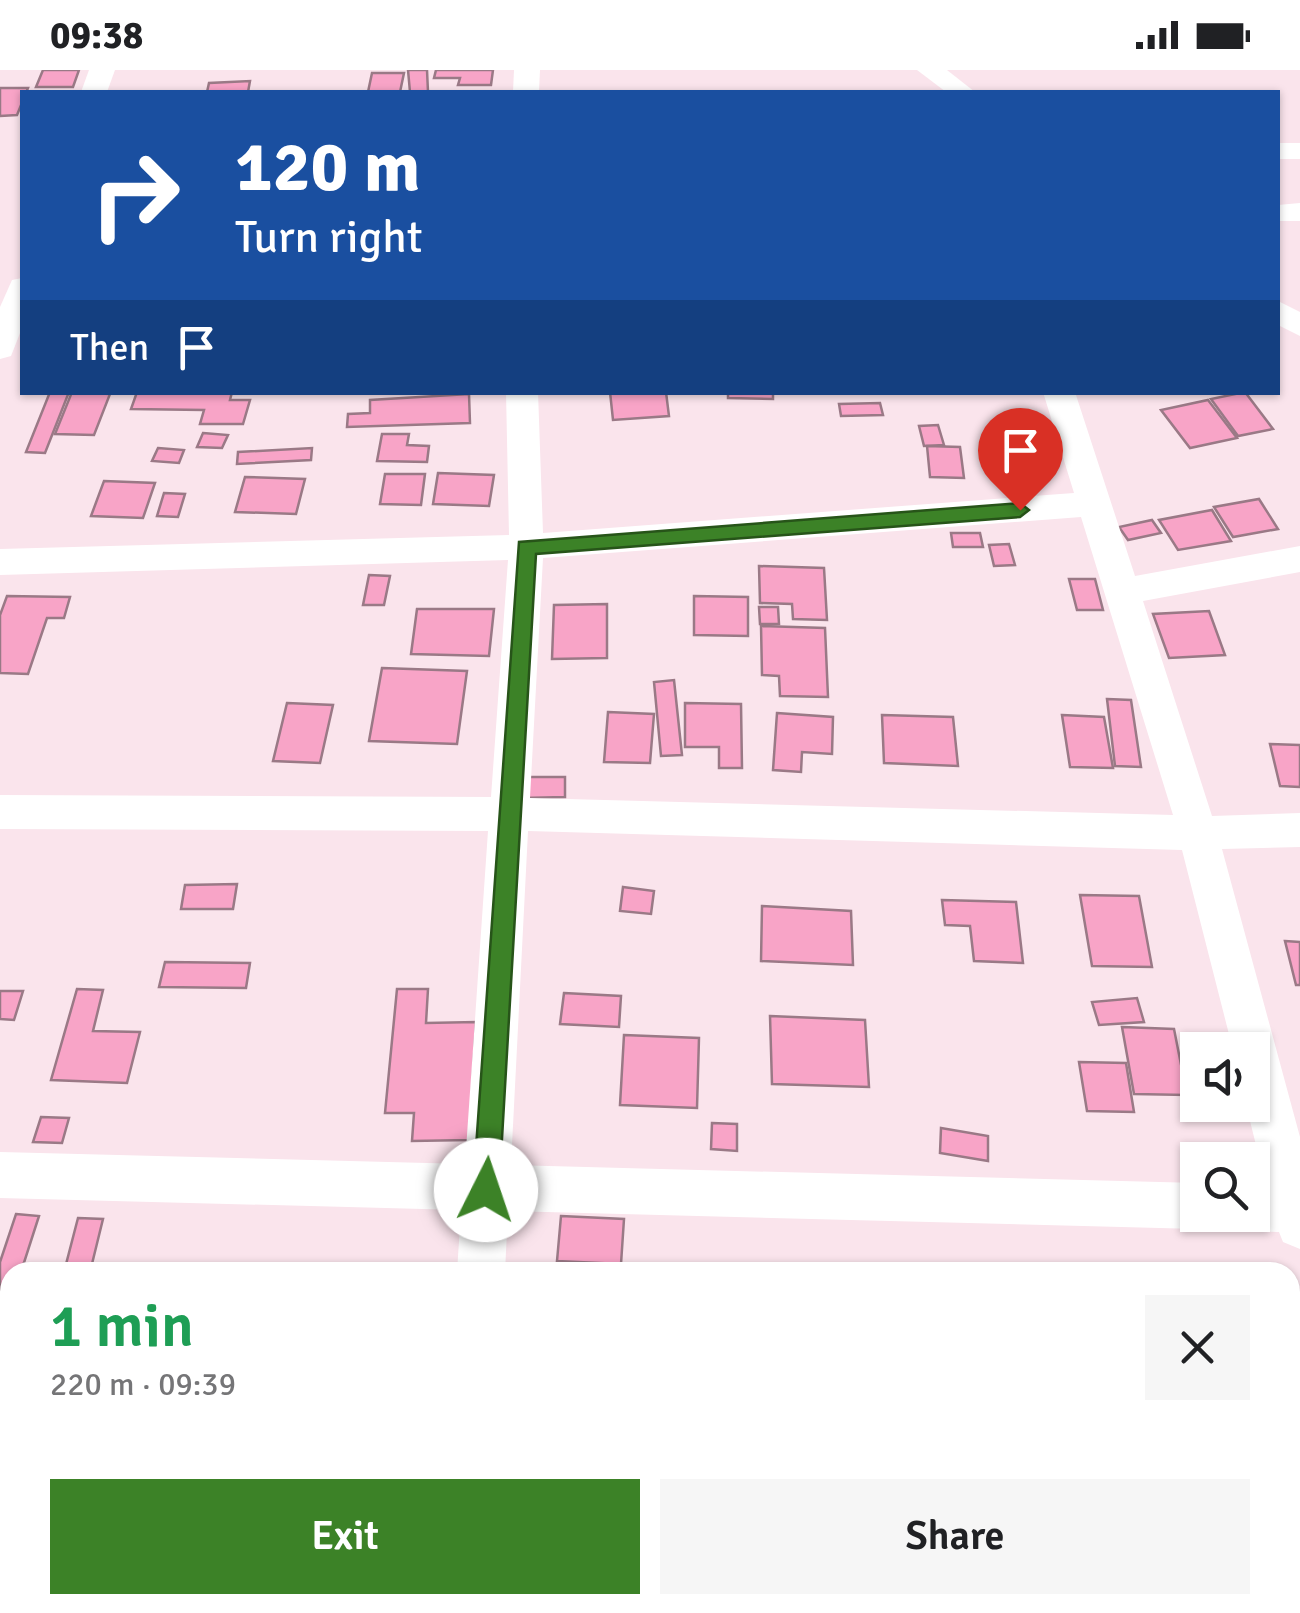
<!DOCTYPE html>
<html lang="en">
<head>
<meta charset="utf-8">
<style>
  :root { --surface:#fff; --page:#f6f6f6; --text:#202124; --muted:#757577; --accent:#3c8227 }
  body { margin:0; font-family:Signika,sans-serif; background:var(--page); color:var(--text); height:100vh; display:flex; flex-direction:column; font-size:38px; white-space:nowrap }
  * { box-sizing:border-box; margin:0 }
  p { font-size:32px; color:var(--muted) }
  .icon { flex:none; width:55px; height:55px; fill:none; stroke:currentColor; stroke-width:2; stroke-linecap:round; stroke-linejoin:round }
  .map { position:relative; flex:1; overflow:hidden }
  .panel { position:absolute; left:0px; top:1192px; width:1300px; height:352px; display:flex; flex-direction:column; background:var(--surface); border-radius:30px 30px 0 0; box-shadow:0 2px 8px #0004 }
  .panel>* { flex:none }
  .banner { position:absolute; left:20px; top:20px; width:1260px; height:305px; border-radius:0px; box-shadow:0 2px 8px #0004; background:#1a4fa0; color:#fff; overflow:hidden }
  .buttons { position:absolute; left:1180px; top:962px; display:grid; gap:20px }
  .buttons a { display:grid; place-items:center; width:90px; height:90px; border-radius:0px; background:var(--surface); box-shadow:0 2px 8px #0004; font-size:50px }
  .pin { position:absolute; display:grid; place-items:center; width:85px; height:85px; color:#fff; margin:-102px -42px; border-radius:50% 50% 50% 0; rotate:-45deg; box-shadow:0 0 10px #0007 }
  .pin .icon { rotate:45deg }
  .me { position:absolute; width:110px; margin:-55px; rotate:4deg; stroke-linejoin:round; filter:drop-shadow(0 0 8px #0008) }
  .turn { display:flex; align-items:center; gap:35px; height:210px; padding:0 50px; font-size:45px }
  .turn .icon { width:130px; height:130px; stroke-width:2.5 }
  .turn b { display:block; font-size:70px; line-height:85px }
  .then { display:flex; align-items:center; height:95px; padding:0 50px; background:#0003; gap:20px; font-size:38px }
  .round { display:grid; place-items:center; flex:none; width:105px; height:105px; border-radius:0px; background:var(--page) }
  .head { display:flex; align-items:center; justify-content:space-between; height:170px; padding:0 50px }
  h1 { font-size:60px; font-weight:600; line-height:75px; color:#1e9e55 }
  .primary-button { display:flex; gap:20px; margin-top:auto; padding:20px 50px }
  .primary-button a { flex:1; height:115px; border-radius:0px; background:var(--accent); color:#fff; font-size:40px; font-weight:600; line-height:115px; text-align:center }
  .primary-button a+a { background:var(--page); color:var(--text) }
  .status { display:flex; justify-content:space-between; align-items:center; height:70px; padding:0 50px; background:var(--surface); direction:ltr }
  .status svg { height:28px; fill:currentColor }
  .map>svg:first-child { display:block }
</style>
</head>
<body>
<div class="status"><b>09:38</b><svg viewBox="0 0 49 12"><path d="M0 12V9h3v3zM5 12V6h3v6zM10 12V3h3v9zM15 12V0h3v12zM26 1h20v11H26zM47 4h2v5h-2z"/></svg></div>
<div class="map">
<svg width="1300" height="1543" viewBox="0 0 1300 1543">
  <rect width="100%" height="100%" fill="#fae4ec"/>
  <!-- building -->
  <g fill="#f8a4c7" stroke="#9a7986" stroke-width="2.5">
    <path d="M43,0H79L73,17H36Z"/>
    <path d="M408,0H427L428,22H410Z"/>
    <path d="M436,0H493L491,15H458L460,8H434Z"/>
    <path d="M372,3H404L400,22H368Z"/>
    <path d="M250,11L248,22H207L209,13Z"/>
    <path d="M0,18H28L17,45L0,46Z"/>
    <path d="M50,322H69L45,383L26,382Z"/>
    <path d="M72,322L110,324L94,365L55,364Z"/>
    <path d="M137,322H232L230,330H250L243,354H200L204,340L131,339Z"/>
    <path d="M610,322H666L669,346L613,350Z"/>
    <path d="M728,322H773V329L728,328Z"/>
    <path d="M1245,322L1273,359L1238,366L1211,329Z"/>
    <path d="M469,324L470,353L347,357L348,344L370,343V330Z"/>
    <path d="M1208,330L1237,368L1190,378L1161,340Z"/>
    <path d="M880,333L883,345L841,346L839,334Z"/>
    <path d="M938,355L944,375L924,376L919,356Z"/>
    <path d="M203,363L228,365L222,378L197,377Z"/>
    <path d="M382,364H409L407,375L429,376L427,392L377,391Z"/>
    <path d="M927,376L960,377L964,408L930,407Z"/>
    <path d="M158,378L184,380L179,393L152,391Z"/>
    <path d="M312,378L311,390L237,394L238,382Z"/>
    <path d="M438,403L494,405L489,436L433,434Z"/>
    <path d="M385,404H425L421,435L380,434Z"/>
    <path d="M245,407L305,409L296,444L235,442Z"/>
    <path d="M104,411L155,413L143,448L91,446Z"/>
    <path d="M164,423L185,424L178,447L157,446Z"/>
    <path d="M1259,429L1278,459L1233,467L1214,437Z"/>
    <path d="M1212,440L1231,471L1178,480L1159,450Z"/>
    <path d="M1152,450L1161,463L1128,470L1119,457Z"/>
    <path d="M951,463H980L983,477H953Z"/>
    <path d="M1009,474L1015,495L994,496L989,475Z"/>
    <path d="M759,496L824,498L827,550L793,549L792,534L760,533Z"/>
    <path d="M369,505L390,506L384,535H363Z"/>
    <path d="M1069,509H1095L1103,540H1077Z"/>
    <path d="M7,526L70,527L64,548H47L28,604L0,603V545Z"/>
    <path d="M694,526L748,527V566L694,565Z"/>
    <path d="M607,534V588L552,589L554,535Z"/>
    <path d="M759,537H778L779,554H760Z"/>
    <path d="M417,539H494L489,586L411,584Z"/>
    <path d="M1209,541L1225,585L1169,588L1153,544Z"/>
    <path d="M761,556L825,558L828,627L780,626L779,606L762,605Z"/>
    <path d="M382,598L467,601L457,674L369,671Z"/>
    <path d="M674,610L682,685L661,686L654,612Z"/>
    <path d="M1107,629L1131,630L1141,697L1115,696Z"/>
    <path d="M287,633L333,635L320,693L273,691Z"/>
    <path d="M685,633L741,634L742,698H719V677H685Z"/>
    <path d="M608,642L654,644L650,693L604,692Z"/>
    <path d="M777,643L833,647L832,684L802,682L801,702L773,700Z"/>
    <path d="M882,645L953,647L958,696L884,693Z"/>
    <path d="M1062,645L1104,647L1113,698L1070,697Z"/>
    <path d="M1270,674L1300,675V717L1280,716Z"/>
    <path d="M521,707H565V727L521,728Z"/>
    <path d="M237,814L233,839H181L185,815Z"/>
    <path d="M623,817L654,821L651,844L620,841Z"/>
    <path d="M1080,825L1139,826L1152,897L1092,896Z"/>
    <path d="M942,830L1016,832L1023,893L974,891L970,856L945,855Z"/>
    <path d="M762,836L851,841L853,895L761,891Z"/>
    <path d="M1285,871L1300,872V915H1296Z"/>
    <path d="M165,892L250,893L246,918L159,917Z"/>
    <path d="M77,919L103,920L93,961L140,962L127,1013L51,1010Z"/>
    <path d="M397,919H428L426,953L476,952L469,1070L412,1071L414,1043H385Z"/>
    <path d="M0,921H23L14,950L0,949Z"/>
    <path d="M564,923L621,926L619,957L560,954Z"/>
    <path d="M1137,928L1144,952L1099,955L1092,932Z"/>
    <path d="M770,946L865,950L869,1017L772,1014Z"/>
    <path d="M1122,957L1174,959L1187,1025L1134,1024Z"/>
    <path d="M624,965L699,968L697,1038L620,1035Z"/>
    <path d="M1079,992L1126,993L1134,1042L1087,1041Z"/>
    <path d="M41,1047L69,1048L62,1073L33,1072Z"/>
    <path d="M712,1053L737,1054V1081L711,1079Z"/>
    <path d="M941,1058L988,1066V1091L940,1083Z"/>
    <path d="M16,1144L39,1146L21,1202H10V1220H0V1192Z"/>
    <path d="M561,1146L624,1149L621,1194L557,1191Z"/>
    <path d="M78,1148L103,1149L90,1202H64Z"/>
  </g>
  <g fill="none" stroke-linecap="round" stroke-linejoin="round">
    <!-- street -->
    <g fill="#fff" fill-rule="evenodd">
      <path d="M89,0H115L107,22H81Z"/>
      <path d="M514,0H540L539,22H513Z"/>
      <path d="M917,0H947L975,22H946Z"/>
      <rect x="1278" y="73" width="22" height="16"/>
      <path d="M1300,133V151H1278V135Z"/>
      <path d="M22,208V258L11,286L0,289V237L12,210Z"/>
      <path d="M1278,231L1300,242V266L1278,255Z"/>
      <path d="M506,322H538L543,463L1074,423L1043,322H1075L1135,506L1300,476V502L1143,531L1212,746L1300,743V777L1222,779L1300,1067V1179L1283,1172L1279,1162L1252,1161L1235,1155L1231,1145H1252V1115H1266L1246,1035H1252V980H1233L1182,780L528,761L511,1095L1198,1113V1145H1218L1215,1153L1198,1159L508,1141L505,1202H457L461,1140L0,1128V1082L465,1094L488,761L0,759V725L491,727L508,490L0,505V479L509,465ZM1081,447L1173,745L530,728L543,488Z"/>
      <path d="M436,1535H490L489,1543H435Z"/>
    </g>
  </g>
  <!-- route -->
  <path fill="#3c8227" stroke="#275419" stroke-width="2.5" d="M1020,433L1029,440L1020,447L536,484L499,1120L495,1129L486,1133L476,1129L473,1120L519,472Z"/>
</svg>
<div class="buttons">
<a><svg class="icon" aria-label="sound" viewBox="0 0 24 24"><path d="M4 9h4l5-4v14l-5-4H4zM17 9q2 3 0 6"/></svg></a>
<a><svg class="icon" aria-label="search" viewBox="0 0 24 24"><circle cx="10" cy="10" r="6"/><path d="M15 15l6 6"/></svg></a>
</div>
<div class="pin" style="left:1020px;top:440px;background:#d93025"><svg class="icon" aria-label="arrive" viewBox="0 0 24 24"><path d="M6 21V4h12l-3 4 3 4H6"/></svg></div>
<svg class="me" style="left:486px;top:1120px" viewBox="-20 -20 40 40"><circle r="19" fill="#fff"/><path d="M0-13L10 11 0 6-10 11z" fill="#3c8227"/></svg>
<div class="banner">
<div class="turn"><svg class="icon" aria-label="right" viewBox="0 0 24 24"><path d="M7 20v-9h11M14 6l5 5-5 5"/></svg><div><b>120 m</b>Turn right</div></div>
<div class="then">Then<svg class="icon" aria-label="arrive" viewBox="0 0 24 24"><path d="M6 21V4h12l-3 4 3 4H6"/></svg></div>
</div>
<section class="panel">
<div class="head"><div><h1>1 min</h1><p>220 m · 09:39</p></div><a class="round"><svg class="icon" aria-label="close" viewBox="0 0 24 24"><path d="M6 6l12 12M18 6L6 18"/></svg></a></div>
<div class="primary-button"><a>Exit</a><a>Share</a></div>
</section>
</div>
</body>
</html>
